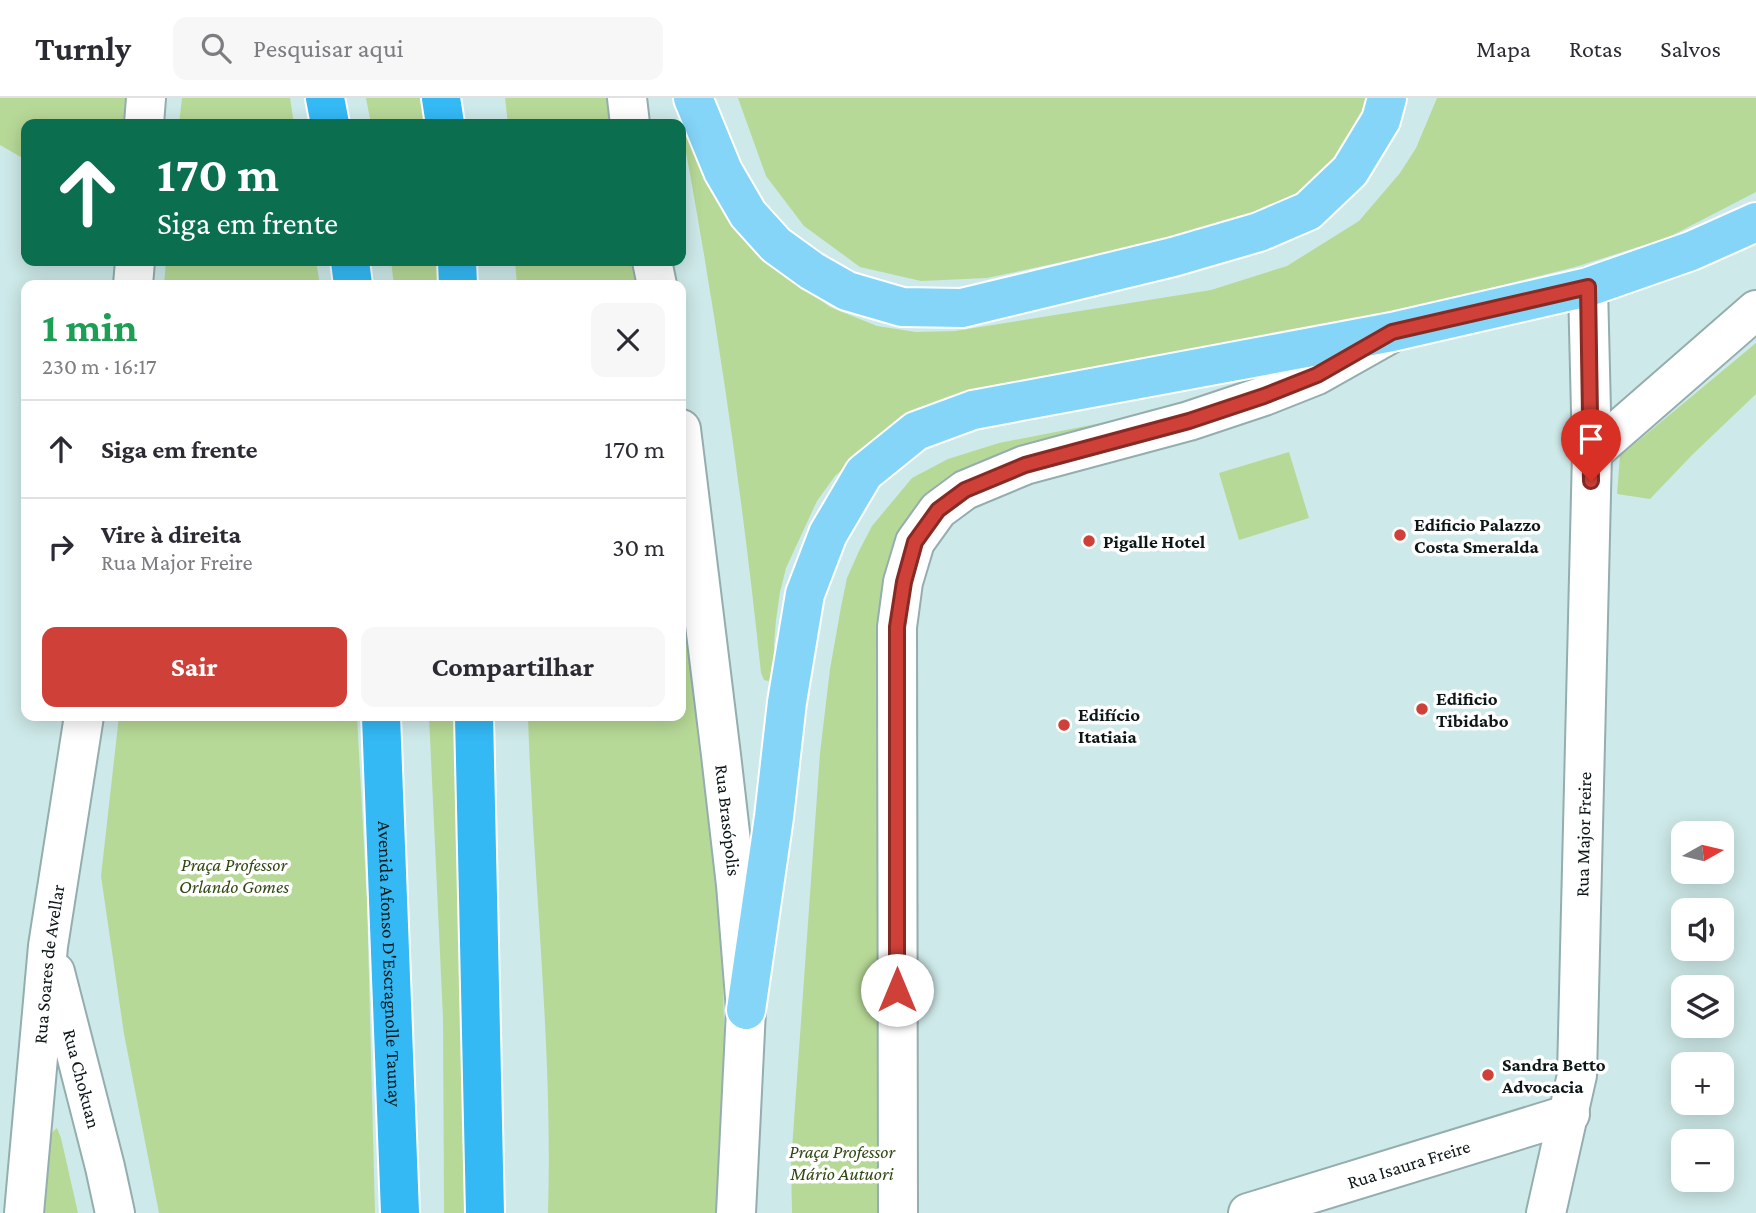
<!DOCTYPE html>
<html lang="pt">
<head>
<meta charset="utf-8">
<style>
  :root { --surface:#fff; --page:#f7f7f7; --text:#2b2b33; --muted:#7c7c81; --line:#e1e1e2; --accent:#ce4038 }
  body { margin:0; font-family:"Crimson Pro",serif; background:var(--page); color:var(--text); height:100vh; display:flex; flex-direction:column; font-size:26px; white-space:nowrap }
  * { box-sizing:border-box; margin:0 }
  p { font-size:23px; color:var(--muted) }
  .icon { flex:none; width:38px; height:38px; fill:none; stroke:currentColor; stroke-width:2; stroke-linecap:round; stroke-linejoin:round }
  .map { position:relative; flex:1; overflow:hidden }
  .sheet { position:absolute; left:21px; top:182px; width:665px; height:441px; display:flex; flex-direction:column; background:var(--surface); border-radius:14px; box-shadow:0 4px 18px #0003 }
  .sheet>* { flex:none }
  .banner { position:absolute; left:21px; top:21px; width:665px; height:147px; border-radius:14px; box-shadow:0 4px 18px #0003; background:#0b6e4f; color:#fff; overflow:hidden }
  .needle { width:46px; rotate:82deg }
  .controls { position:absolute; left:1671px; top:723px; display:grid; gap:14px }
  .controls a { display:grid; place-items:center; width:63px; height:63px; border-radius:14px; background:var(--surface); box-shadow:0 4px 18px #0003; font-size:35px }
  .pin { position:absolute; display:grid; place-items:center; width:60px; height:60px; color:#fff; margin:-72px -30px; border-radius:50% 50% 50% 0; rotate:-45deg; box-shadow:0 0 7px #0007 }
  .pin .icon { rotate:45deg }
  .me { position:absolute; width:77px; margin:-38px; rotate:0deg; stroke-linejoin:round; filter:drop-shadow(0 0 5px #0008) }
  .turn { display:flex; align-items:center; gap:24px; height:147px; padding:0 21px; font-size:32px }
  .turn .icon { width:91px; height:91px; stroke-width:2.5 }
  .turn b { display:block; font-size:49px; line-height:60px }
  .round { display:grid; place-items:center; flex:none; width:74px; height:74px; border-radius:14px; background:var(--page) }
  .overview { display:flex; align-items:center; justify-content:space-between; height:119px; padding:0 21px }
  h1 { font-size:42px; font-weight:700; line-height:52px; color:#1e9e55 }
  .button { display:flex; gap:14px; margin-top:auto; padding:14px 21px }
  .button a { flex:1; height:80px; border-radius:14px; background:var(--accent); color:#fff; font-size:28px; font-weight:700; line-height:80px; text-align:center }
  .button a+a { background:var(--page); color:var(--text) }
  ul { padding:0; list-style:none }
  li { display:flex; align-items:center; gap:21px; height:98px; padding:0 21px; border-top:2px solid var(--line) }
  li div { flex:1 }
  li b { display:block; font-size:26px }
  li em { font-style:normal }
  header { display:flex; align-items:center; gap:42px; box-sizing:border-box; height:98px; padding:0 35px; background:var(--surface); border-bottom:2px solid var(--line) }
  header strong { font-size:33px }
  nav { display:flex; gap:38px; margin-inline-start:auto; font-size:24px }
  .search { width:490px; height:63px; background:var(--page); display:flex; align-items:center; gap:18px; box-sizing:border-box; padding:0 24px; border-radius:14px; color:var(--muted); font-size:26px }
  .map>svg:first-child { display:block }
</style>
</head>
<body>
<header>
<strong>Turnly</strong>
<div class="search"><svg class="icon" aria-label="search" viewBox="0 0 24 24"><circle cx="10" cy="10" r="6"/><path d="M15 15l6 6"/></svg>Pesquisar aqui</div>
<nav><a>Mapa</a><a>Rotas</a><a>Salvos</a></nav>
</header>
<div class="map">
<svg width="1756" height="1115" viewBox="0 0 1756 1115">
  <rect width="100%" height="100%" fill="#cee9e9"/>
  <!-- green -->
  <g fill="#b7d997">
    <path d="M0,0H130L128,26H26V62L0,47Z"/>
    <path d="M182,0H290L294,26H179Z"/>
    <path d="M366,0H433L437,26H371Z"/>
    <path d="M505,0H618L622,26H508Z"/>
    <path d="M676,0L783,174L830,209L877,228L916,234L955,233L1211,192L1287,168L1359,123L1400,75L1416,50L1437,0H1756V94L1667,140L1575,169L1422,207L966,300L901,318L835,378L817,403L786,470L780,494L776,522L774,547L777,570L774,580L768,583L764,582L761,575C741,382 712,190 676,0Z"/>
    <path d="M738,0H1381L1360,43L1297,101L1207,133L987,180L921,183L860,169L804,128L766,78Z"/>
    <path d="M166,163H316L320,187H164Z"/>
    <path d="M391,163H445L446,187H394Z"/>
    <path d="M515,163H642L645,187H517Z"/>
    <path d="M1756,245V296L1692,357L1650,401L1617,396L1620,358Z"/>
    <path d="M1137,318L914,425L892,1115H792L791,1065L820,655L830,571L841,509L847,480L859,453L872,428L912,380L948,361L999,345Z"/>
    <path d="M1289,354L1309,420L1239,442L1219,375Z"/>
    <path d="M681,434L704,595L722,850L727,1035L724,1115H548C553,949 533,783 528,618H681Z"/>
    <path d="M119,618H357L367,803L375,1115H159L124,936L101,778Z"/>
    <path d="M429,618H464L473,1115H444L443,920Z"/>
    <path d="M57,1030L61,1040L78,1115H43L49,1037Z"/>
  </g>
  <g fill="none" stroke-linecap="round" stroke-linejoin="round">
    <!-- minor casing -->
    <g stroke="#94adae" stroke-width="42">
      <g id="minor">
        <path d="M627,0L630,26"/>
        <path d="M144,26L146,0"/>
        <path d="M652,163L657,187"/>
        <path d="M133,187L135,163"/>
        <path id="s1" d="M681,331L721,657L736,787L746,912L736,1115"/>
        <path d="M1592,355L1756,212"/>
        <path id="s2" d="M55,874L105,1069L115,1115"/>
        <path id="s3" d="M24,1115L48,848L84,618"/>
        <path d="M898,1115L897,529L903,484L915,444L938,412L965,392L1025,367L1189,323L1264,298L1317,277L1388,237"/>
        <path id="s4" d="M1248,1115L1570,1016"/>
        <path id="s5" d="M1546,1115L1577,977L1592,355L1588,189"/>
      </g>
    </g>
    <!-- major casing -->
    <g stroke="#fff" stroke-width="42">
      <g id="major">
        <path d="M693,0L723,73L748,116L776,147L812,173L847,193L902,209L962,210L1173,159L1259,134L1308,113L1350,73L1381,22L1387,0"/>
        <path d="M746,912L774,719L787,604L805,496L828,436L864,375L916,333L973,312L1392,234L1588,189L1691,153L1756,124"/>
      </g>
    </g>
    <!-- highway casing -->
    <g stroke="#fff" stroke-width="42">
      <g id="highway">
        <path d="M325,0L330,26"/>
        <path d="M441,0L445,26"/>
        <path d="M350,163L353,187"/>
        <path d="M457,163L458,187"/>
        <path id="s6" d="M381,618L400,1115"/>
        <path d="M474,618L485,1115"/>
      </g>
    </g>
    <!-- minor -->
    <use href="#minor" stroke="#fff" stroke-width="38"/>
    <!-- major -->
    <use href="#major" stroke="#85d5f9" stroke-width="38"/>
    <!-- highway -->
    <use href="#highway" stroke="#34b9f5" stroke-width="38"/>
  </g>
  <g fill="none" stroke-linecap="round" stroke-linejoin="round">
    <!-- route casing -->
    <g stroke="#862a24" stroke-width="18">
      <path id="route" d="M897,892V529L904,484L915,444L938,412L965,392L1025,367L1189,323L1264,298L1317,277L1392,234L1588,189L1591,383"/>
    </g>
    <!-- route -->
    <use href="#route" stroke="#ce4038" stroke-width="12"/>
  </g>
  <!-- markers -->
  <g fill="#ce4038" stroke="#fff" stroke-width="2.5">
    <circle cx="1400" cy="437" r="7"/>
    <circle cx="1089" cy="443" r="7"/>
    <circle cx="1422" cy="611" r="7"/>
    <circle cx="1064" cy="627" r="7"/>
    <circle cx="1488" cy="977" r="7"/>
  </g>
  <g text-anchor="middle" stroke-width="7" stroke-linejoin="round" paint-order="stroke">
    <!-- poi labels -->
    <g font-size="19" font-weight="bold" fill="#0d1717" stroke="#fff" text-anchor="start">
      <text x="1414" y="433">Edificio Palazzo<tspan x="1414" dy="22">Costa Smeralda</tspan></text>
      <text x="1103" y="450">Pigalle Hotel</text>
      <text x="1436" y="607">Edificio<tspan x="1436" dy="22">Tibidabo</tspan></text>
      <text x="1078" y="623">Edifício<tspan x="1078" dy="22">Itatiaia</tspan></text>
      <text x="1502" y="973">Sandra Betto<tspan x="1502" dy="22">Advocacia</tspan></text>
    </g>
    <!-- street labels -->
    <g font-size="19" fill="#0d1717" stroke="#fff">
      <text dy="7" stroke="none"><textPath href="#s1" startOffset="394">Rua Brasópolis</textPath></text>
      <text dy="7" stroke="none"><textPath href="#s5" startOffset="382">Rua Major Freire</textPath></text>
      <text dy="7" stroke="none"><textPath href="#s3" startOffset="250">Rua Soares de Avellar</textPath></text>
      <text dy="7" stroke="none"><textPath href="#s6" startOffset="248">Avenida Afonso D'Escragnolle Taunay</textPath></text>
      <text dy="7" stroke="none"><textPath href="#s2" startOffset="110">Rua Chokuan</textPath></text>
      <text dy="7" stroke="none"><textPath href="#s4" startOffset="168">Rua Isaura Freire</textPath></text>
    </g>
    <!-- park labels -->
    <g font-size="19" font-style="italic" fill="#304812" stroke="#fff">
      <text x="234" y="773">Praça Professor<tspan x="234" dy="22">Orlando Gomes</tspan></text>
      <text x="842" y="1060">Praça Professor<tspan x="842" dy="22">Mário Autuori</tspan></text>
    </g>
  </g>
</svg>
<div class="controls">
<a><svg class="needle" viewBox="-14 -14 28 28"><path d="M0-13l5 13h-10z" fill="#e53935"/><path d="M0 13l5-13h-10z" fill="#7c7c81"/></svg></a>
<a><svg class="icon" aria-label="sound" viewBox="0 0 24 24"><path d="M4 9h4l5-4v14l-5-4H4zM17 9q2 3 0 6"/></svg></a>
<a><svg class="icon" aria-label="layers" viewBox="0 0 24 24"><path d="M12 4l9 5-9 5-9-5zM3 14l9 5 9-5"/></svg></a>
<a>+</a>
<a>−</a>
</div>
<div class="pin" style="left:1591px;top:383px;background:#d93025"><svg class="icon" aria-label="arrive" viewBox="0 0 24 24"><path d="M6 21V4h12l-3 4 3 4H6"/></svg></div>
<svg class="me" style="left:897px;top:892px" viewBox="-20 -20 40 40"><circle r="19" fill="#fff"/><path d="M0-13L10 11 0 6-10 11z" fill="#ce4038"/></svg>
<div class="banner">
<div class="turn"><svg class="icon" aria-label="ahead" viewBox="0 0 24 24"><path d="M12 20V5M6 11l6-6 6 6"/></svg><div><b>170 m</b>Siga em frente</div></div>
</div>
<section class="sheet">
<div class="overview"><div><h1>1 min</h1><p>230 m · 16:17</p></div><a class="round"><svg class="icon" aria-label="close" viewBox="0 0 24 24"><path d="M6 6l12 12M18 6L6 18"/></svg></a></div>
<ul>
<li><svg class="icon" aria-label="ahead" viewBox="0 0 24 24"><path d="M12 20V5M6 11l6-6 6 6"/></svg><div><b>Siga em frente</b></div><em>170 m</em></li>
<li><svg class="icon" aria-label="right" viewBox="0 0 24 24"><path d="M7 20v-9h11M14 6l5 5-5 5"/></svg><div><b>Vire à direita</b><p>Rua Major Freire</p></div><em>30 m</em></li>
</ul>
<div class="button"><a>Sair</a><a>Compartilhar</a></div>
</section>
</div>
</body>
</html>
